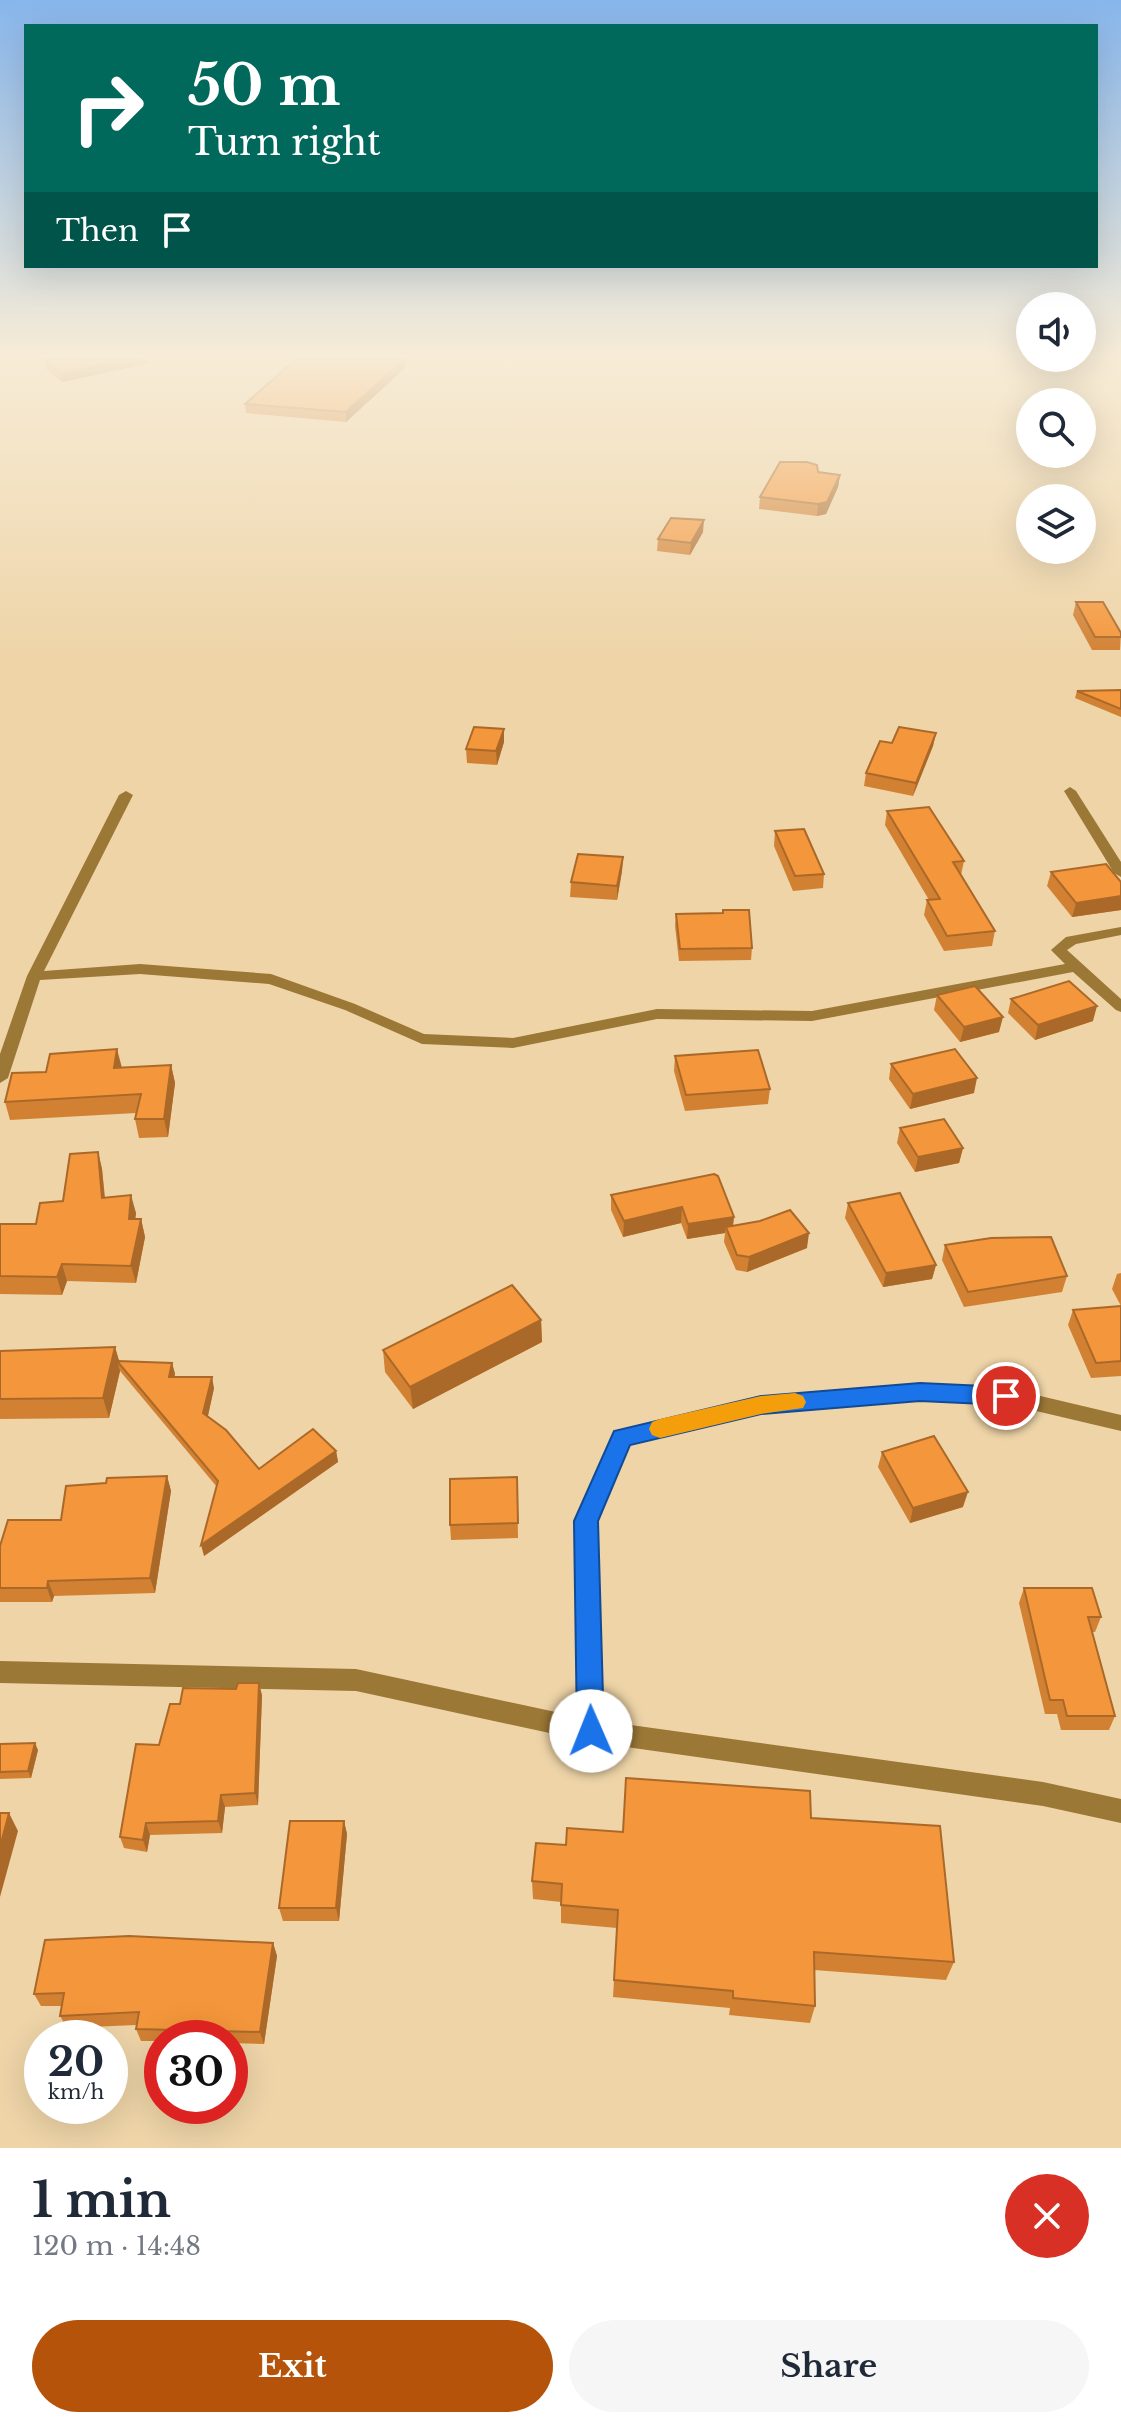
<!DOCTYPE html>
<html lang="en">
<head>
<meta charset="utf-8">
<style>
  :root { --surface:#fff; --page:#f6f6f7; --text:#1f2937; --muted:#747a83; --accent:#b45309 }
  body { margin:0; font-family:"Libre Baskerville",serif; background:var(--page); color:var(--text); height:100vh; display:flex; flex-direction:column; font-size:30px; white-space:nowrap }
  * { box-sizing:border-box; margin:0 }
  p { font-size:26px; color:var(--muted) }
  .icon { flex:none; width:44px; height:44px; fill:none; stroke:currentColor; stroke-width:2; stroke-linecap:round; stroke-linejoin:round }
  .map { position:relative; height:2148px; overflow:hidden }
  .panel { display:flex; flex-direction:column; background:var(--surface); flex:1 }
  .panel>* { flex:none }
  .top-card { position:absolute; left:24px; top:24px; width:1074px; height:244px; border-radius:0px; box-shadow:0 8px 32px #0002; background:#00695c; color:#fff; overflow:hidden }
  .tools { position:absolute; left:1016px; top:292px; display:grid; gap:16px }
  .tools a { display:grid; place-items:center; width:80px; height:80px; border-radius:50%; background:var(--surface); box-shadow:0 8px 32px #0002; font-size:40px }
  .speed { position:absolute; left:24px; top:2020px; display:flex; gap:16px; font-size:40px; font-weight:700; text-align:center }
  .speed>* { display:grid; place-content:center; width:104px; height:104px; border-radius:50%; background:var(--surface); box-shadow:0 8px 32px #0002; line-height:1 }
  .speed small { font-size:20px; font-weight:400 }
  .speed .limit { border:12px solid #d22; background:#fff; color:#111 }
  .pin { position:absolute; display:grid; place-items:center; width:68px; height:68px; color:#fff; margin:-34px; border:4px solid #fff; border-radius:50%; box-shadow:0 2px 8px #0007 }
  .me { position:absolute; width:88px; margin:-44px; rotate:359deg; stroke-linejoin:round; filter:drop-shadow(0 0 6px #0008) }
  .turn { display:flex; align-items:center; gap:28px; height:168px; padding:0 32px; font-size:36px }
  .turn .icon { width:104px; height:104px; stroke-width:2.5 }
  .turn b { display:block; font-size:56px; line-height:68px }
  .then { display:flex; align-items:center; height:76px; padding:0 32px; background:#0003; gap:16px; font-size:30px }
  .round { display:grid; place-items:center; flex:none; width:84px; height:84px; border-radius:42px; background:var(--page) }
  .summary { display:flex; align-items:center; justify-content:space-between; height:136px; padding:0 32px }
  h1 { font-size:48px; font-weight:700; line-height:60px }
  .action { display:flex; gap:16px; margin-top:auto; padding:16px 32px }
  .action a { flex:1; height:92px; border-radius:48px; background:var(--accent); color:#fff; font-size:32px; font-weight:700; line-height:92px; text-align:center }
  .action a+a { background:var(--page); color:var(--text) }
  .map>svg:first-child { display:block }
</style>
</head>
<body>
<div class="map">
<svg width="1121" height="2148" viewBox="0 0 1121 2148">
  <rect width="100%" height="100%" fill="#eed4a7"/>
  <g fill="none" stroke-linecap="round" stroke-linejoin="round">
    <!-- street -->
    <g fill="#9c7836" fill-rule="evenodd">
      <path d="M1070,787L1076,791L1121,862V877L1114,873L1064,791Z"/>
      <path d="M126,791L133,795L44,971L140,964L271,974L355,1004L424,1034L513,1038L657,1009L812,1011L1065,964L1051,950L1066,937L1121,927V935L1076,944L1067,950L1121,999V1012L1116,1010L1073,972L812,1021L657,1019L513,1048L422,1044L345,1010L269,984L140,974L40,980L8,1078L0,1083V1054L27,976L119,795Z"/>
      <path d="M920,1384L1006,1388L1121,1415V1431L1006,1404L920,1400L761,1413L629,1445L596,1521L602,1721L1043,1782L1121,1799V1823L1043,1806L591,1742L356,1691L0,1683V1661L356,1669L579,1717L576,1521L615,1432L761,1397Z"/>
    </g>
  </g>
  <!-- wall -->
  <g fill="#d28133">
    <path d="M44,359H149L150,363L62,382L46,369Z"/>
    <path d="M404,359L405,368L346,422L246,413L245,404Z"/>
    <path d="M818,472L840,475L838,487L826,514L817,516L759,509L760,497Z"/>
    <path d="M703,532L690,555L657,551L658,539Z"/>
    <path d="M1076,602L1121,633L1120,650H1092L1073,615Z"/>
    <path d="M1121,690V717L1075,698L1077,691Z"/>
    <path d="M936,733L933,746L913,796L864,786L866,773L892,743Z"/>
    <path d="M504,742L497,765L467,763L466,749Z"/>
    <path d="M887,811L964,861L961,875L995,931L992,946L944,951L924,915L927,900H929L885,825Z"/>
    <path d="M775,831L824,874L823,888L793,891L774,846Z"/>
    <path d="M623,857L622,871L617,900L570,897L571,882Z"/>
    <path d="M1051,872L1121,882V910L1072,917L1047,886Z"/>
    <path d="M722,913L752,948L751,960L679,961L675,926L676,914Z"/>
    <path d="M937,995L999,1032L960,1042L934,1010Z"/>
    <path d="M1011,999L1093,1021L1035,1040L1008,1013Z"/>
    <path d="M675,1056L770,1089L768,1104L685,1111L674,1071Z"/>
    <path d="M891,1064L974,1093L910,1109L889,1079Z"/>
    <path d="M171,1065L175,1083L168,1137L139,1138L135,1119L136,1113L10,1120L5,1102L122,1068Z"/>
    <path d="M900,1128L963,1148L959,1163L915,1172L897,1143Z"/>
    <path d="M98,1152L102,1169L105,1197L136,1213L135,1219H141L145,1237L136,1283L67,1281L62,1295L0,1294V1224H36L63,1201Z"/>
    <path d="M611,1195L734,1217L733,1226L807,1248L747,1272L736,1270L724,1242L725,1233L687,1239L681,1223L623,1237L611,1210Z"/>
    <path d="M848,1203L936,1265L932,1279L883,1287L845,1218Z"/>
    <path d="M945,1245L1067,1276L1062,1292L964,1307L942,1260Z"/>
    <path d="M1121,1273V1376L1091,1378L1068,1325L1073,1310L1121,1306L1112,1289L1117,1274Z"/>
    <path d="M541,1320L542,1342L413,1409L385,1372L383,1350Z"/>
    <path d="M115,1347L119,1361L172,1363L175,1374L174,1377L214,1388L208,1416L259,1469L336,1451L338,1462L204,1556L217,1487L120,1371L109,1418L0,1419V1351Z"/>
    <path d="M882,1452L963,1507L910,1523L878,1467Z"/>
    <path d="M167,1476L171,1491L155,1593L54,1596L52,1602H0V1546Z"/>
    <path d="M517,1477L518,1538L451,1540L450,1525Z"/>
    <path d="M1024,1588L1101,1617L1095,1632H1092L1115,1716L1109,1730H1061L1057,1714H1045L1019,1603Z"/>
    <path d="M262,1695L258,1805L225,1807L222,1833L150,1835L147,1852L124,1848L120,1837L159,1745L180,1704Z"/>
    <path d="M0,1744L38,1750L31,1778L0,1779Z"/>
    <path d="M811,1818L954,1962L946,1980L814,1970L815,2006L810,2023L729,2015L730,2008L613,1997L617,1928L561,1923V1902L533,1899L532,1881L566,1845L623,1832Z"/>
    <path d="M344,1821L347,1834L339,1921H283L279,1908Z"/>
    <path d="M273,1943L277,1956L264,2044L230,2043V2038H162V2041H141L136,2029V2025L67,2028L60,2016L62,2006H41L34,1994Z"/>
  </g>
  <!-- shaded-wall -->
  <g fill="#ab6929">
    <path d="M130,359H149L150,363L62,382L61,373Z"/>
    <path d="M404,359L405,368L346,422V412Z"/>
    <path d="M840,475L838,487L826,514L817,516L818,504Z"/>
    <path d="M704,520L703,532L690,555L691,543Z"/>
    <path d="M504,729V742L497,765L496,751Z"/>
    <path d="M936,733L933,746L913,796L916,783Z"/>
    <path d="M623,857L622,871L617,900V886Z"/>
    <path d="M1121,896V910L1072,917L1076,903Z"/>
    <path d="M1097,1006L1093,1021L1035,1040L1038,1025Z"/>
    <path d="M1003,1017L999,1032L960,1042L964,1027Z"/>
    <path d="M117,1049L122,1068H114Z"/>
    <path d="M171,1065L175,1083L168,1137L164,1119Z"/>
    <path d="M977,1078L974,1093L910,1109L913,1094Z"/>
    <path d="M963,1148L959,1163L915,1172L918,1157Z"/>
    <path d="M98,1152L102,1169L106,1215L102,1198Z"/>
    <path d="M131,1195L136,1213L133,1237L129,1219Z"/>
    <path d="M682,1207L681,1223L623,1237L624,1221Z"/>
    <path d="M734,1217L732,1232L726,1227L725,1233L687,1239L688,1224Z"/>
    <path d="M141,1219L145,1237L136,1283L131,1266Z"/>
    <path d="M809,1233L807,1248L747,1272L749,1257Z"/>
    <path d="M62,1264L67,1281L62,1295L57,1277Z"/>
    <path d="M936,1265L932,1279L883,1287L886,1273Z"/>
    <path d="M541,1320L542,1342L413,1409L410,1387Z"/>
    <path d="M115,1347L120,1364L117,1361L120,1371L109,1418L103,1398Z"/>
    <path d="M172,1363L175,1374L172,1388L169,1377Z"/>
    <path d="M212,1377L214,1388L206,1424L203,1413Z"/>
    <path d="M336,1451L338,1462L204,1556L201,1545Z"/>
    <path d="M167,1476L171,1491L155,1593L150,1578Z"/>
    <path d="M968,1492L963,1507L910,1523L913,1508Z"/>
    <path d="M48,1581L54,1596L52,1602L47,1588Z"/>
    <path d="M259,1683L262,1695L258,1805L255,1793Z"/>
    <path d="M35,1743L38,1750L31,1778L28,1771Z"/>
    <path d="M221,1795L225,1807L222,1833L218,1821Z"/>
    <path d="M9,1813L18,1831L0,1897V1847Z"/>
    <path d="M344,1821L347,1834L339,1921L336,1908Z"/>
    <path d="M146,1823L150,1835L147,1852L143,1840Z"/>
    <path d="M273,1943L277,1956L264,2044L260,2032Z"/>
  </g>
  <!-- building -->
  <g fill="#f4963b" stroke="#ab6929" stroke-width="2">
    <path d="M44,359H130L61,373L45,361Z"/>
    <path d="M296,359H404L346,412L245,404Z"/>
    <path d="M780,462H807L817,465L818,472L840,475L827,502L818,504L760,497Z"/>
    <path d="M671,518L704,520L691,543L658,539Z"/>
    <path d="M1076,602H1103L1121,633V637H1095Z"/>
    <path d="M1121,690V709L1077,691Z"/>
    <path d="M474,727L504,729L496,751L466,749Z"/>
    <path d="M899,727L936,733L916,783L866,773L880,741L892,743Z"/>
    <path d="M929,807L964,861L953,862L995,931L947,936L927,900L940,899L887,811Z"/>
    <path d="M804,829L824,874L795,876L775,831Z"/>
    <path d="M578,854L623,857L617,886L571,882Z"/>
    <path d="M1106,864L1121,882V896L1076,903L1051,872Z"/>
    <path d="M723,910H749L752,948L680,949L676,914L723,913Z"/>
    <path d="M1069,981L1097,1006L1038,1025L1011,999Z"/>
    <path d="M975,986L1003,1017L964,1027L937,995Z"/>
    <path d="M117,1049L114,1068L171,1065L164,1119H135L141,1094L5,1102L12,1073L46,1072L50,1054Z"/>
    <path d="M955,1049L977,1078L913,1094L891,1064Z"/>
    <path d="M758,1050L770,1089L686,1095L675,1056Z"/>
    <path d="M944,1119L963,1148L918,1157L900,1128Z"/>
    <path d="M98,1152L102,1198L131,1195L129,1219H141L131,1266L62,1264L57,1277L0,1276V1224H36L40,1203L63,1201L70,1154Z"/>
    <path d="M714,1174L718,1176L734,1217L688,1224L682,1207L624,1221L611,1195Z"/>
    <path d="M900,1193L936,1265L886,1273L848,1203Z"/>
    <path d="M790,1210L809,1233L749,1257L737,1255L726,1227L760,1221Z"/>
    <path d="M1051,1237L1067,1276L968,1292L945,1245L991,1238Z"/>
    <path d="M512,1285L541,1320L410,1387L383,1350Z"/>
    <path d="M1121,1306V1361L1096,1363L1073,1310Z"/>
    <path d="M115,1347L103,1398L0,1399V1351Z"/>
    <path d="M117,1361L172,1363L169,1377H212L203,1413L226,1430L259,1469L313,1429L336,1451L201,1545L218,1481Z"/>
    <path d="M934,1436L968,1492L913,1508L882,1452Z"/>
    <path d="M167,1476L150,1578L48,1581L47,1588H0V1546L8,1520H61L66,1486L106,1483L107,1478Z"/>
    <path d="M517,1477L518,1523L450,1525V1479Z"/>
    <path d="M1024,1588H1092L1101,1617H1088L1115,1716H1067L1063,1700H1050Z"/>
    <path d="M238,1683H259L255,1793L221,1795L218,1821L146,1823L143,1840L120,1837L136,1744L159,1745L170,1704H180L183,1688L236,1689Z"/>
    <path d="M35,1743L28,1771L0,1772V1744Z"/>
    <path d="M626,1778L810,1791L811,1818L940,1826L954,1962L814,1952L815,2006L733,1998V1991L614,1980L618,1910L561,1905L562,1884L532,1881L536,1843L566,1845L567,1828L623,1832Z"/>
    <path d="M0,1813H9L0,1847Z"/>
    <path d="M290,1821H344L336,1908H279Z"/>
    <path d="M129,1936L273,1943L260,2032L136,2029L139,2012L60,2016L64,1993L34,1994L45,1940Z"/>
  </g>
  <!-- sky -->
  <linearGradient id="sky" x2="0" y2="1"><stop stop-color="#87b6ec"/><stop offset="0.54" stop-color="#f7ecd7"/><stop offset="1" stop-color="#f7ecd7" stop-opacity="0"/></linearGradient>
  <rect width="1121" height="659" fill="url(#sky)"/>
  <!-- route -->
  <path fill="#1a73e8" stroke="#114b97" stroke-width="2" d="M920,1383L1006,1387L1013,1390L1017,1396L1013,1403L1006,1405L920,1401L761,1414L630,1445L598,1521L604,1731L600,1740L591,1744L581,1740L577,1731L574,1521L614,1431L761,1396Z"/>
  <!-- slow -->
  <path fill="#f59e0b" d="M795,1393L803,1396L806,1402L803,1408L761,1414L660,1438L652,1435L649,1429L652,1422L660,1419L761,1396Z"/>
</svg>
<div class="tools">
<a><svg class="icon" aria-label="sound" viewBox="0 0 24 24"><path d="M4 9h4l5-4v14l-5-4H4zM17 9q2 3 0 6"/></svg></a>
<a><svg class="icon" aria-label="search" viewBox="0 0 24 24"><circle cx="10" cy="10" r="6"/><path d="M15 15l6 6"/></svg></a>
<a><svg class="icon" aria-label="layers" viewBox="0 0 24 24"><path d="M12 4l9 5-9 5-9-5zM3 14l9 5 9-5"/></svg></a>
</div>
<div class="speed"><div>20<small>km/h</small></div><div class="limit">30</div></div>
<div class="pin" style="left:1006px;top:1396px;background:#d93025"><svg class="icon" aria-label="arrive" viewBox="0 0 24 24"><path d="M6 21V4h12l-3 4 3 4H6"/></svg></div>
<svg class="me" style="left:591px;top:1731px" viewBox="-20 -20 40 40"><circle r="19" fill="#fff"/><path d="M0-13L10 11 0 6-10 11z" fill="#1a73e8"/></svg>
<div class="top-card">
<div class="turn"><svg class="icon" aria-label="right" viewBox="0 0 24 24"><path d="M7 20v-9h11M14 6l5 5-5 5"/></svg><div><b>50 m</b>Turn right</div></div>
<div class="then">Then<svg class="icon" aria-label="arrive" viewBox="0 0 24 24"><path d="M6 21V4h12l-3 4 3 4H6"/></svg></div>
</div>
</div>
<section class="panel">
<div class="summary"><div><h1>1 min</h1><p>120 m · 14:48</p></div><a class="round" style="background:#d93025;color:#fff"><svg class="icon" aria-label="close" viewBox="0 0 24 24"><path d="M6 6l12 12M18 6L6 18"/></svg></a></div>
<div class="action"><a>Exit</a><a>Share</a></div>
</section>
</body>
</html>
